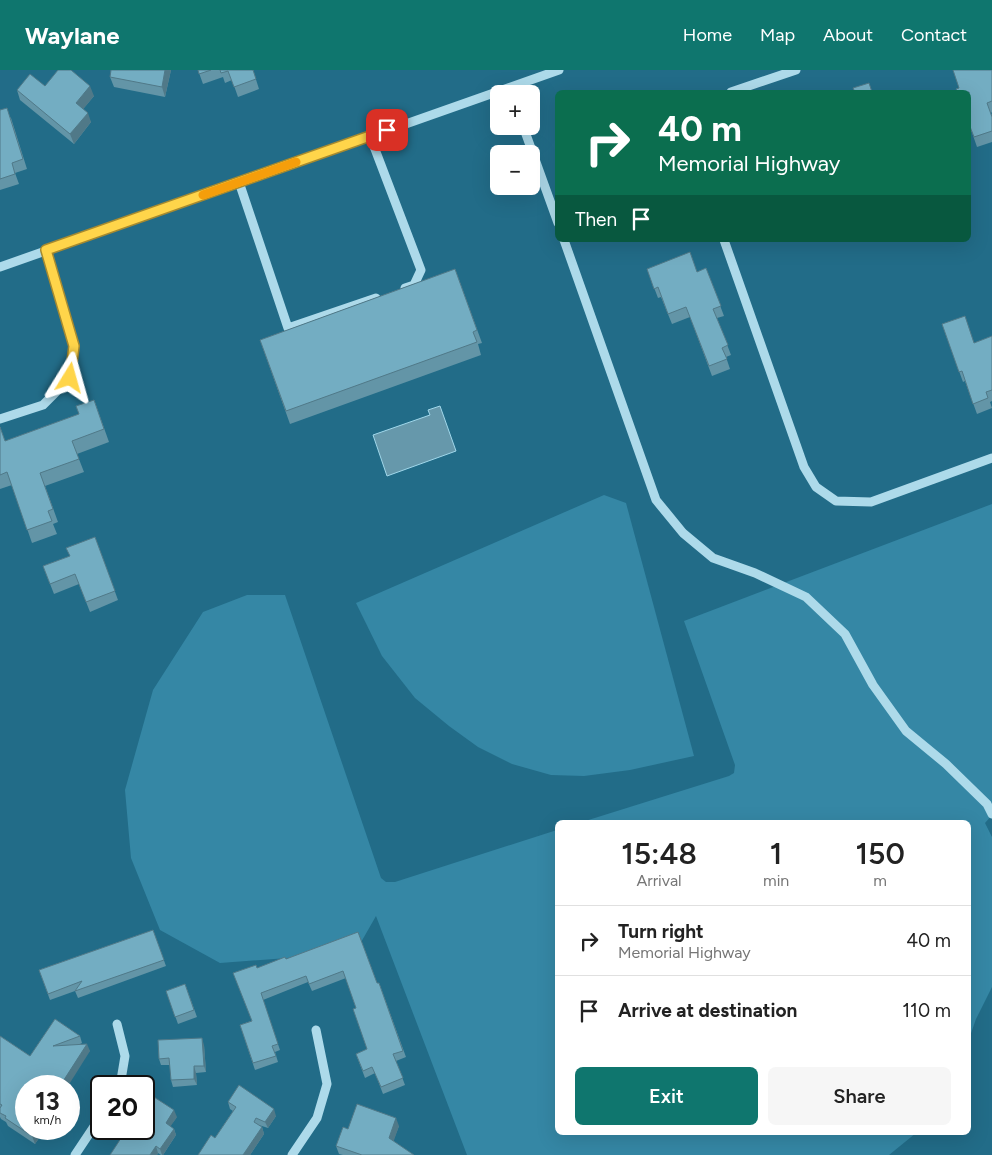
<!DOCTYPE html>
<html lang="en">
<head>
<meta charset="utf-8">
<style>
  :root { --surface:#fff; --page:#f6f6f6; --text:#222; --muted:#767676; --line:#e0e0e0; --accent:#0f766e }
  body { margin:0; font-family:Figtree,sans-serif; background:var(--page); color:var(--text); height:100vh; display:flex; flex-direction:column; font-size:19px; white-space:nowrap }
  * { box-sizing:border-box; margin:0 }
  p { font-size:16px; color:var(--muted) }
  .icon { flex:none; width:28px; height:28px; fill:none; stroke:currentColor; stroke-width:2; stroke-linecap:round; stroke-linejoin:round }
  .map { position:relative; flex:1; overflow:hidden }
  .details { position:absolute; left:555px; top:750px; width:416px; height:315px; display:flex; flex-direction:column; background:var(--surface); border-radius:8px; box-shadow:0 5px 20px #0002 }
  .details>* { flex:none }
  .guide { position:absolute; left:555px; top:20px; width:416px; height:152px; border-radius:8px; box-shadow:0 5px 20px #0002; background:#0b6e4f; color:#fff; overflow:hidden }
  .tools { position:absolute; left:490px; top:15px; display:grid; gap:10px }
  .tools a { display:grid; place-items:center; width:50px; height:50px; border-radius:8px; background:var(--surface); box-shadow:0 5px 20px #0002; font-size:25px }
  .speed { position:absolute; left:15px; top:1005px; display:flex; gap:10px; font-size:25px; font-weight:700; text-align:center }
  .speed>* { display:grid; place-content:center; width:65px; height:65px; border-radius:50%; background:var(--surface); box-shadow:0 5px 20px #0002; line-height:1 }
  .speed small { font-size:12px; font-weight:400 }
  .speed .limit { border:2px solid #111; border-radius:8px; background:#fff; color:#111 }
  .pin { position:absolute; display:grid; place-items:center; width:42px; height:42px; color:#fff; margin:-21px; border-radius:10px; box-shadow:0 2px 8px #0006 }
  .me { position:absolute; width:55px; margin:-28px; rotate:8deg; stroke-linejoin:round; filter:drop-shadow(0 0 4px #0008) }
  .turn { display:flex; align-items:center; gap:18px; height:105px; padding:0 20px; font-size:22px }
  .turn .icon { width:65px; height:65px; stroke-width:2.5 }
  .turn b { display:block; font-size:35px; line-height:42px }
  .then { display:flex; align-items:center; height:48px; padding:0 20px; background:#0003; gap:10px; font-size:19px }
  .eta { display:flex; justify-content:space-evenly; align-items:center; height:85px; text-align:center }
  .eta b { font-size:30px; font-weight:600; line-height:35px }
  .action { display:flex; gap:10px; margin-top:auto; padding:10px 20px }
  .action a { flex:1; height:58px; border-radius:8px; background:var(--accent); color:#fff; font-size:20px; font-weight:600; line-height:58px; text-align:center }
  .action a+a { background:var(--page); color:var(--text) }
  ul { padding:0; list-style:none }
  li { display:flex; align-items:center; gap:15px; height:70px; padding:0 20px; border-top:1px solid var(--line) }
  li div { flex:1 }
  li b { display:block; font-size:19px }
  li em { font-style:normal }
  header { display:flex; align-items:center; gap:30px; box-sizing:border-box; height:70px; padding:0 25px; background:var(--accent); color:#fff }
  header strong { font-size:24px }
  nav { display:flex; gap:28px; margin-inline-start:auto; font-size:18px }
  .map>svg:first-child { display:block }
</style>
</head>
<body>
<header>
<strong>Waylane</strong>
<nav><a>Home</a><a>Map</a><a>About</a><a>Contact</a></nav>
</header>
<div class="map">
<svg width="992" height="1085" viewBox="0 0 992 1085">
  <rect width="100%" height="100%" fill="#226c88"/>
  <!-- green -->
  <g fill="#3587a5">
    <path d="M604,425L626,433L694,686L630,700L584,706L551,705L512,694L478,677L449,656L415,628L382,586L356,533Z"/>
    <path d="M992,434V745L985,753L992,767V917L976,949L969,969V752H582L729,706L734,703L735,695L684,551Z"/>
    <path d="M247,525H285L381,808L386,812H395L557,760L558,1062L916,1063L889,1085H467L376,846L360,874L301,887L220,893L160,860L131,788L125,720L153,620L203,542Z"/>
  </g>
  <!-- water -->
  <path fill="#6698ab" stroke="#a1d8eb" d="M440,336L456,381L387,406L373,365L430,345L428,340Z"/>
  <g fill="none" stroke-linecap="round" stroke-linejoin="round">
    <!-- minor -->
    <g stroke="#addaea" stroke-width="9">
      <path d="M731,22L796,0"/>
      <path d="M523,56L558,153"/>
      <path d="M370,66L421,200L414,215L405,218"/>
      <path d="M239,112L288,258L376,228"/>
      <path d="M564,170L656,430L683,463L713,488L755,503L806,527L845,564L873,615L906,661L946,694L987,734L992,744"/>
      <path d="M724,170L804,397L816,417L836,431L871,432L992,388"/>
      <path d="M0,197L559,0"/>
      <path d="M0,349L43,335L70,308L74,276L46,180"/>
      <path d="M117,954L125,986L120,1016"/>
      <path d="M75,1085L101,1046"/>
      <path d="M292,1085L317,1048L327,1014L316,960"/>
    </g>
  </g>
  <!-- wall -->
  <g fill="#6395a7">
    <path d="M171,0L165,27L114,17L110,7Z"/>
    <path d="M198,0H253L259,19L238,27L232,10L225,13L223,7L203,14Z"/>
    <path d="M992,0V42L991,43L992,47V72L977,77L969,54L959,18Z"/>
    <path d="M45,16L94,26L83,39L91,52L74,74L20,30L17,20Z"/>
    <path d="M0,40L11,48L27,99L15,103L19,114L0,120Z"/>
    <path d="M706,198L724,246L717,248L731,285L726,287L730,299L712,306L690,247L672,254L661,227L658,228L647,199L697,202Z"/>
    <path d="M455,199L482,273L478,274L481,285L290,354L260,270Z"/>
    <path d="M942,254L974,273L992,266V331L990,332L992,338L977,344L965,311L963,312Z"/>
    <path d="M94,330L109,372L77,384L84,402L45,416L58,452L53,454L57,464L32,473L12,415L0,419V357L5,371L79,344Z"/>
    <path d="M95,467L118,530L90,542L79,514L54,524L43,496L70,486Z"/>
    <path d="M153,860L166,896L78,928L75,921L50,930L39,900Z"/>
    <path d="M358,862L377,913H379L406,987L396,991L405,1015L383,1024L375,1003L365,1008L356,984L367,979L356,938L346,908L312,921L308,912L263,930L280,980L275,982L278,992L255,1000L240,955L251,951L257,898L286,889Z"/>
    <path d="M185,914L197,947L178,954L166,921Z"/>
    <path d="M55,949L80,966L82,973L80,974L90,981L26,1016L45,1059L35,1074L8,1056L6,1052L1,1049L0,1047V966L30,986Z"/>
    <path d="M204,975L206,1002L196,1003L197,1015L173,1017L171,1010L170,995H161L159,989Z"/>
    <path d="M228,1032L276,1046L268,1058L259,1055L262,1057L264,1064L250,1085H198L215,1068L233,1041L230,1039Z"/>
    <path d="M177,1047L170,1056L174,1059L176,1065L163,1085H161L158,1083L157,1085H110Z"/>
    <path d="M399,1056L393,1071L414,1085H343L339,1084L336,1076L348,1059Z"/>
  </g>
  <!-- shaded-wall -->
  <g fill="#507988">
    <path d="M165,0H171L165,27L162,17Z"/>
    <path d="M90,16L94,26L80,43L76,33Z"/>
    <path d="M88,43L91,52L74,74L70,64Z"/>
    <path d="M202,968L204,975L206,1002L204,996Z"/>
    <path d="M87,974L90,981L68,1016H60Z"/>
    <path d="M194,996L196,1003L197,1015L194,1009Z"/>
    <path d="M274,1039L276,1046L268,1058L265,1052Z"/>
    <path d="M174,1040L177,1047L168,1060L166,1053Z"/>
    <path d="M396,1048L399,1056L392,1076L389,1068Z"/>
    <path d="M262,1057L264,1064L250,1085H243Z"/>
    <path d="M37,1059H45L35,1074L32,1066Z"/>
    <path d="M174,1059L176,1065L163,1085H162L160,1079Z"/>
    <path d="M156,1076L158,1083L157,1085H150Z"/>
  </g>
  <!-- building -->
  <g fill="#73adc2" stroke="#507988">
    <path d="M58,0H71L90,16L76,33L88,43L70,64L17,20L30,4L45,16Z"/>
    <path d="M111,0H165L162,17L110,7Z"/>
    <path d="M198,0H211L199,4Z"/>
    <path d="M220,0H253L256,9L234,17L228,1L221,3Z"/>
    <path d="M953,0H992V31L987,33L992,47V61L974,67L969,54V22H958L956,19L959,18Z"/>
    <path d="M869,13L872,22H855L853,18Z"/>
    <path d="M7,38L23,89L12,93L15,104L0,109V40Z"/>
    <path d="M690,182L697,202L706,198L721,236L713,239L728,275L722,278L727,289L709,296L686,237L668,244L658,217L654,219L647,199Z"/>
    <path d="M455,199L477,260L473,262L477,272L286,341L260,270Z"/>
    <path d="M965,246L974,273L992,266V320L986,322L988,328L973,334L962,301L959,302L942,254Z"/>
    <path d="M94,330L104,359L72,371L79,389L40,403L53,439L48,441L52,451L27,460L7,402L0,405V357L5,371L79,344L76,336Z"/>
    <path d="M95,467L115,521L86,532L75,504L50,514L43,496L70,486L66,478Z"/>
    <path d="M153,860L164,890L75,921L82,911L48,924L39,900Z"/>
    <path d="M358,862L377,913H379L403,981L393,984L403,1008L381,1017L372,997L363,1001L356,984L367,979L353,939L356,938L343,901L309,914L306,906L261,923L278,974L272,976L276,986L253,993L240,955L252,951L233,903L256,895L257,898L285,887L286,889Z"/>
    <path d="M185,914L194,940L175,947L166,921Z"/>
    <path d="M55,949L80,966L53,976L87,974L60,1016H26V1059H37L32,1066L5,1048L6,1046L0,1043V1038L2,1035L0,1034V966L30,986Z"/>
    <path d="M202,968L204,996H194V1009L171,1010L169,988L159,989L158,970Z"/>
    <path d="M239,1015L274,1039L265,1052L256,1048L254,1052L262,1057L243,1085H198L211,1065L215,1068L236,1037L228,1032Z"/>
    <path d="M148,1027H154L174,1040L166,1053L174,1059L160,1079L156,1076L150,1085H110L127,1059H144V1033Z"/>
    <path d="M357,1034L396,1048L389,1068L414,1085H362L336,1076L343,1057L348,1059Z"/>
  </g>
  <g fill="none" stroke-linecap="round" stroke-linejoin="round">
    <!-- route casing -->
    <g stroke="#a68a30" stroke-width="12">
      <path id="route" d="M70,308L74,276L46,180L387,60"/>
    </g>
    <!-- route -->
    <use href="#route" stroke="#ffd54a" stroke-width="9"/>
    <!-- slow -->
    <path stroke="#f59e0b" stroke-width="9" d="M203,125L296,92"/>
  </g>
</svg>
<div class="tools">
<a>+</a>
<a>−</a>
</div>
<div class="speed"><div>13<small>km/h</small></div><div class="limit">20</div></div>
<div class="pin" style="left:387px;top:60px;background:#d93025"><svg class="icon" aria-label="arrive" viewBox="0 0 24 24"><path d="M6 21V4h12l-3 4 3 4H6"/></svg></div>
<svg class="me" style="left:70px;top:308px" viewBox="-20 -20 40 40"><path d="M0-17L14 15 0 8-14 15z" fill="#ffd54a" stroke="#fff" stroke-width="4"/></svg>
<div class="guide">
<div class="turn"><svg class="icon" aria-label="right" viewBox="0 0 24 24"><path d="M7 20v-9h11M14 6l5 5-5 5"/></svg><div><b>40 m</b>Memorial Highway</div></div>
<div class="then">Then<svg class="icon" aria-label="arrive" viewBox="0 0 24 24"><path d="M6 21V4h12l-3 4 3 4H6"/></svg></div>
</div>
<section class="details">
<div class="eta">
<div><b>15:48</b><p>Arrival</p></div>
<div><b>1</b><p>min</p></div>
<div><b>150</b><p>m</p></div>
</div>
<ul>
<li><svg class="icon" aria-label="right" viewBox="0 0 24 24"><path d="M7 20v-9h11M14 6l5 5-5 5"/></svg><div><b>Turn right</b><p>Memorial Highway</p></div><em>40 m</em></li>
<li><svg class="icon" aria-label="arrive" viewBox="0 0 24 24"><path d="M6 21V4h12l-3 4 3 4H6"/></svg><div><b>Arrive at destination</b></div><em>110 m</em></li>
</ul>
<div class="action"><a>Exit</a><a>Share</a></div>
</section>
</div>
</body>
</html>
